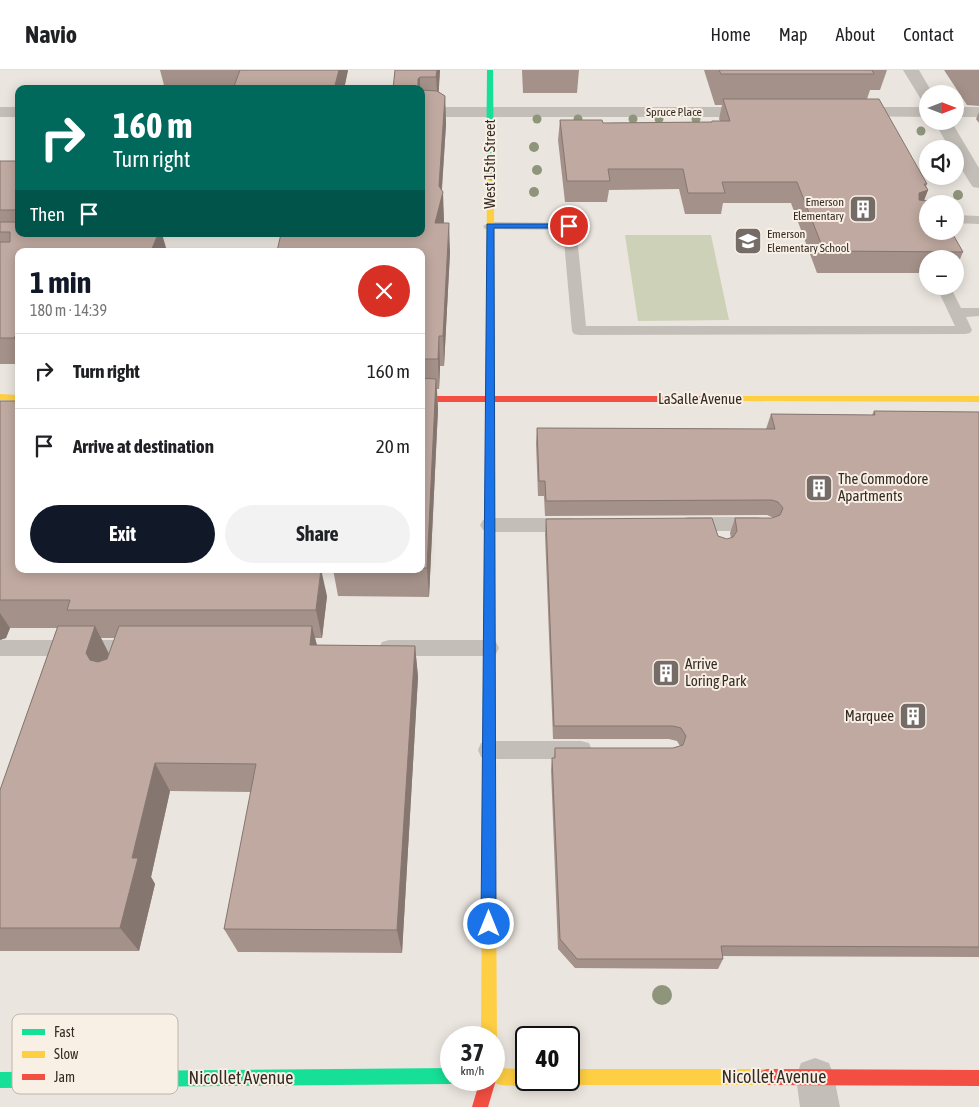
<!DOCTYPE html>
<html lang="en">
<head>
<meta charset="utf-8">
<style>
  :root { --surface:#fff; --page:#f2f2f2; --text:#202124; --muted:#757577; --line:#e0e0e0; --accent:#111827 }
  body { margin:0; font-family:"Asap Condensed",sans-serif; background:var(--page); color:var(--text); height:100vh; display:flex; flex-direction:column; font-size:19px; white-space:nowrap }
  * { box-sizing:border-box; margin:0 }
  p { font-size:16px; color:var(--muted) }
  .icon { flex:none; width:28px; height:28px; fill:none; stroke:currentColor; stroke-width:2; stroke-linecap:round; stroke-linejoin:round }
  .map { position:relative; flex:1; overflow:hidden }
  .side { position:absolute; left:15px; top:178px; width:410px; height:325px; display:flex; flex-direction:column; background:var(--surface); border-radius:10px; box-shadow:0 2px 12px #0003 }
  .side>* { flex:none }
  .guide { position:absolute; left:15px; top:15px; width:410px; height:152px; border-radius:10px; box-shadow:0 2px 12px #0003; background:#00695c; color:#fff; overflow:hidden }
  .needle { width:32px; rotate:90deg }
  .buttons { position:absolute; left:919px; top:15px; display:grid; gap:10px }
  .buttons a { display:grid; place-items:center; width:45px; height:45px; border-radius:50%; background:var(--surface); box-shadow:0 2px 12px #0003; font-size:25px }
  .speed { position:absolute; left:440px; top:956px; display:flex; gap:10px; font-size:25px; font-weight:700; text-align:center }
  .speed>* { display:grid; place-content:center; width:65px; height:65px; border-radius:50%; background:var(--surface); box-shadow:0 2px 12px #0003; line-height:1 }
  .speed small { font-size:12px; font-weight:400 }
  .speed .limit { border:2px solid #111; border-radius:8px; background:#fff; color:#111 }
  .pin { position:absolute; display:grid; place-items:center; width:42px; height:42px; color:#fff; margin:-21px; border:2px solid #fff; border-radius:50%; box-shadow:0 1px 5px #0007 }
  .me { position:absolute; width:55px; margin:-28px; rotate:0deg; stroke-linejoin:round; filter:drop-shadow(0 0 4px #0008) }
  .turn { display:flex; align-items:center; gap:18px; height:105px; padding:0 15px; font-size:22px }
  .turn .icon { width:65px; height:65px; stroke-width:2.5 }
  .turn b { display:block; font-size:35px; line-height:42px }
  .then { display:flex; align-items:center; height:48px; padding:0 15px; background:#0003; gap:10px; font-size:19px }
  .round { display:grid; place-items:center; flex:none; width:52px; height:52px; border-radius:26px; background:var(--page) }
  .summary { display:flex; align-items:center; justify-content:space-between; height:85px; padding:0 15px }
  h1 { font-size:30px; font-weight:700; line-height:38px; color:var(--accent) }
  .button { display:flex; gap:10px; margin-top:auto; padding:10px 15px }
  .button a { flex:1; height:58px; border-radius:30px; background:var(--accent); color:#fff; font-size:20px; font-weight:700; line-height:58px; text-align:center }
  .button a+a { background:var(--page); color:var(--text) }
  ul { padding:0; list-style:none }
  li { display:flex; align-items:center; gap:15px; height:75px; padding:0 15px; border-top:1px solid var(--line) }
  li div { flex:1 }
  li b { display:block; font-size:19px }
  li em { font-style:normal }
  header { display:flex; align-items:center; gap:30px; box-sizing:border-box; height:70px; padding:0 25px; background:var(--surface); border-bottom:1px solid var(--line) }
  header strong { font-size:24px }
  nav { display:flex; gap:28px; margin-inline-start:auto; font-size:18px }
  .map>svg:first-child { display:block }
</style>
</head>
<body>
<header>
<strong>Navio</strong>
<nav><a>Home</a><a>Map</a><a>About</a><a>Contact</a></nav>
</header>
<div class="map">
<svg width="979" height="1037" viewBox="0 0 979 1037">
  <rect width="100%" height="100%" fill="#ebe5df"/>
  <!-- green -->
  <path fill="#ccd1b8" d="M625,165H711L729,250L638,251Z"/>
  <g fill="none" stroke-linecap="round" stroke-linejoin="round">
    <!-- lane -->
    <g fill="#c4beb8" fill-rule="evenodd">
      <path d="M955,145L979,146V154L955,153Z"/>
      <path d="M490,152L574,153L576,156L586,256H955L936,216H950L961,238H979V246L966,247L972,260L970,263L965,264L579,265L574,264L572,261L563,160L485,159L483,156Z"/>
      <path d="M688,447H758L764,449L767,454L764,459L758,461H688L682,459L679,454L682,449Z"/>
      <path d="M489,448H571L577,450L580,455L577,460L571,462H489L483,460L480,455L483,450Z"/>
      <path d="M0,570H136L143,572L146,578L143,584L136,586H0Z"/>
      <path d="M389,570H489L496,572L499,578L496,584L489,586H389L382,584L379,578L382,572Z"/>
      <path d="M489,671H581L589,673L592,680L589,687L581,689H489L481,687L478,680L481,673Z"/>
    </g>
    <!-- street -->
    <g fill="#c4beb8" fill-rule="evenodd">
      <path d="M903,0H919L933,24H928V33L922,31Z"/>
      <rect x="0" y="37" width="19" height="10"/>
      <path d="M421,37H757L763,38L765,42L763,46L757,47H421Z"/>
      <path d="M848,37H928V47L842,46L840,42L842,38Z"/>
      <rect x="955" y="37" width="24" height="10"/>
      <path d="M934,51H951L979,98V118L973,117L970,113L955,88V79H950Z"/>
      <path d="M815,988L829,993L834,1007L840,1037H800L796,1007L801,993Z"/>
    </g>
    <!-- fast -->
    <g fill="#16e098" fill-rule="evenodd">
      <path d="M487,0H493L494,111L490,113L486,111Z"/>
      <path d="M490,404L495,408V660L493,664L489,665L485,664L483,660L485,408Z"/>
      <path d="M451,998V1010H457L451,1014L0,1018V1002Z"/>
    </g>
    <!-- slow -->
    <g fill="#ffcf43" fill-rule="evenodd">
      <path d="M487,109L494,111L495,408L490,412L485,408Z"/>
      <path d="M0,324L19,325V331L0,330Z"/>
      <path d="M736,326H979V332L733,331V327Z"/>
      <path d="M489,655L493,656L495,660L497,968L494,974V968H481L483,660L485,656Z"/>
      <path d="M494,998L526,999V1010H533L532,1013C521,1017 496,1017 488,1010H494Z"/>
      <path d="M569,999H767L773,1001L775,1007L773,1013L767,1015H569L563,1013L562,1010H569Z"/>
    </g>
    <!-- jam -->
    <g fill="#f24e42" fill-rule="evenodd">
      <path d="M421,326H736L741,329L736,332H421Z"/>
      <path d="M767,999L979,1000V1016L767,1015L761,1013L759,1007L761,1001Z"/>
      <path d="M494,1005L496,1010L488,1037H472L480,1010H494Z"/>
    </g>
  </g>
  <!-- trees -->
  <g fill="#8f957b">
    <circle cx="537" cy="49" r="4.5"/>
    <circle cx="578" cy="49" r="4.5"/>
    <circle cx="633" cy="49" r="4.5"/>
    <circle cx="659" cy="49" r="4.5"/>
    <circle cx="696" cy="49" r="4.5"/>
    <circle cx="921" cy="61" r="4.5"/>
    <circle cx="534" cy="77" r="5"/>
    <circle cx="537" cy="100" r="5"/>
    <circle cx="534" cy="122" r="5"/>
    <circle cx="958" cy="125" r="5"/>
    <circle cx="662" cy="925" r="10"/>
  </g>
  <!-- wall -->
  <g fill="#a4918a" fill-rule="evenodd">
    <path d="M160,0H348L344,19H165Z"/>
    <path d="M395,0H440L438,22L445,26L446,54L442,120L444,153L450,182L444,296H440L439,319H437L438,339L429,527L338,526L333,499H421V19H393Z"/>
    <path d="M522,0H579L577,23H523Z"/>
    <path d="M704,0H887L880,20H870L867,29L927,114L926,116L928,120L924,130L963,182L955,201V189H928V203H817L791,133H723L721,144H685L679,119L609,120L607,132H565L558,70L560,50L603,53L711,52L712,51H720L719,49L722,35H715Z"/>
    <path d="M944,0H979V36L967,35Z"/>
    <path d="M979,42V53L976,49Z"/>
    <rect x="0" y="91" width="19" height="203"/>
    <path d="M0,331L19,499L327,526L322,568H315L317,575L415,576L418,607L402,883L238,882L224,859L251,722L170,721L151,807L155,814L139,881H0V720L57,558H10L6,568L0,570ZM101,568H115L109,584Z"/>
    <path d="M874,341L979,342V887L723,886V889L718,899L575,898L558,879L551,700L552,688H554L555,678H673L680,676L677,671L669,669H553L545,464L546,449L718,466L727,469L731,468L730,463L735,448H774L767,445L545,446L544,426H538L536,373L537,358L766,359L771,344L872,345Z"/>
  </g>
  <!-- shaded-wall -->
  <g fill="#867670">
    <path d="M339,0H348L344,19H334Z"/>
    <path d="M437,0H440L438,35L436,7Z"/>
    <path d="M420,7V19H418V9Z"/>
    <path d="M445,26L446,54L441,129L443,122L444,151L436,182L435,153L439,116Z"/>
    <path d="M928,120L920,141L911,143L919,123Z"/>
    <path d="M449,153L450,182L444,296L443,266Z"/>
    <path d="M158,164H162L167,181H151Z"/>
    <path d="M19,258V279L14,268Z"/>
    <path d="M439,266L440,296L439,319L438,289Z"/>
    <path d="M436,309L438,339L429,527L427,498Z"/>
    <path d="M321,499L327,526L322,568L316,540Z"/>
    <path d="M0,543L10,558L6,568L0,570Z"/>
    <path d="M95,556L111,588L103,614L86,583Z"/>
    <path d="M312,556L320,588L310,575Z"/>
    <path d="M415,576L418,607L402,883L397,860Z"/>
    <path d="M155,693L170,721L151,807L155,814L139,881L120,858L132,788Z"/>
  </g>
  <!-- building -->
  <g fill="#bfa9a0" stroke="#867670">
    <path d="M240,0H339L334,19H233Z"/>
    <path d="M395,0H437L436,7H420L418,9V19H393Z"/>
    <path d="M719,0H872L874,4H721Z"/>
    <path d="M421,20L437,21L445,26L439,116L443,122L435,153H449L443,266H439L438,289H421V181H277L281,164H421Z"/>
    <path d="M723,29H879L927,114H924L928,120L919,123V130L935,132L936,134H928V161H951L963,182L824,181L797,112H722L725,123H688L683,99H608L610,111H567L560,50H602L603,53L712,52V51H730Z"/>
    <rect x="0" y="91" width="19" height="49"/>
    <path d="M0,152H19V164H158L151,181H19V258L14,268H0V172H10V162H0Z"/>
    <path d="M421,308L436,309L427,498H421Z"/>
    <path d="M0,331H19V499H321L316,540H67L70,530H0Z"/>
    <path d="M874,341L979,342V877L721,876L723,889H577L560,869L552,688H555V678H673L683,675L686,666L681,658L673,656H554L546,449L712,448L718,466L727,469L733,467L737,461L735,448H772L780,445L783,438L778,432L772,430L546,431L545,411H539L537,358L775,359L771,344L875,345Z"/>
    <path d="M58,556H95L86,583L90,590L98,592L107,589L119,556H312L310,575L415,576L397,860L224,859L256,694L155,693L132,788H138L120,858H0V720Z"/>
  </g>
  <!-- route -->
  <path fill="#1a73e8" stroke="#114b97" d="M487,154H569L573,156L569,158H494L496,854L494,859L489,862L484,859L481,854Z"/>
  <!-- icons -->
  <defs>
    <g id="building-square" transform="scale(1.4375)"><rect x="-9" y="-9" width="18" height="18" rx="4" fill="#756c67" stroke="#f9f0e5"/><path d="M-4-6H4V6H1V3H-1V6H-4ZM-2.5-4.3h1.7v1.8h-1.7ZM.8-4.3h1.7v1.8H.8ZM-2.5-1h1.7V.8h-1.7ZM.8-1h1.7V.8H.8Z" fill="#fff"/></g>
    <g id="school-square" transform="scale(1.4375)"><rect x="-9" y="-9" width="18" height="18" rx="4" fill="#756c67" stroke="#f9f0e5"/><path d="M0-5L7-2L0 1L-7-2ZM-4 1L0 2.5L4 1V4Q0 6-4 4Z" fill="#fff"/></g>
  </defs>
  <g fill-rule="evenodd">
    <use href="#building-square" x="863" y="139"/>
    <use href="#school-square" x="748" y="171"/>
    <use href="#building-square" x="819" y="418"/>
    <use href="#building-square" x="666" y="603"/>
    <use href="#building-square" x="913" y="646"/>
  </g>
  <g text-anchor="middle" stroke-width="4" stroke-linejoin="round" paint-order="stroke">
    <!-- far-street labels -->
    <g font-size="12" fill="#352b26" stroke="#f9f0e5">
      <text x="674" y="46">Spruce Place</text>
    </g>
    <!-- far-poi labels -->
    <g font-size="12" fill="#352b26" stroke="#f9f0e5" text-anchor="end">
      <text x="844" y="136">Emerson<tspan x="844" dy="14">Elementary</tspan></text>
      <text x="767" y="168" text-anchor="start">Emerson<tspan x="767" dy="14">Elementary School</tspan></text>
    </g>
    <!-- street labels -->
    <g font-size="15" fill="#352b26" stroke="#f9f0e5">
      <text transform="translate(490 94) rotate(-90)" y="5">West 15th Street</text>
      <text x="700" y="334">LaSalle Avenue</text>
    </g>
    <!-- poi labels -->
    <g font-size="15" fill="#352b26" stroke="#f9f0e5" text-anchor="start">
      <text x="838" y="414">The Commodore<tspan x="838" dy="17">Apartments</tspan></text>
      <text x="685" y="599">Arrive<tspan x="685" dy="17">Loring Park</tspan></text>
      <text x="894" y="651" text-anchor="end">Marquee</text>
    </g>
    <!-- near-street labels -->
    <g font-size="18" fill="#352b26" stroke="#f9f0e5">
      <text x="774" y="1013">Nicollet Avenue</text>
      <text x="241" y="1014">Nicollet Avenue</text>
    </g>
  </g>
  <!-- legend -->
  <rect x="12" y="944" width="166" height="80" rx="8" fill="#f9f0e5" stroke="#beb5ac" stroke-width="1"/>
  <rect x="22" y="959" width="23" height="6" fill="#16e098"/>
  <rect x="22" y="981" width="23" height="7" fill="#ffcf43"/>
  <rect x="22" y="1004" width="23" height="6" fill="#f24e42"/>
  <g font-size="14" fill="#352b26">
    <text x="54" y="967">Fast</text>
    <text x="54" y="989">Slow</text>
    <text x="54" y="1012">Jam</text>
  </g>
</svg>
<div class="buttons">
<a><svg class="needle" viewBox="-14 -14 28 28"><path d="M0-13l5 13h-10z" fill="#e53935"/><path d="M0 13l5-13h-10z" fill="#757577"/></svg></a>
<a><svg class="icon" aria-label="sound" viewBox="0 0 24 24"><path d="M4 9h4l5-4v14l-5-4H4zM17 9q2 3 0 6"/></svg></a>
<a>+</a>
<a>−</a>
</div>
<div class="speed"><div>37<small>km/h</small></div><div class="limit">40</div></div>
<div class="pin" style="left:569px;top:156px;background:#d93025"><svg class="icon" aria-label="arrive" viewBox="0 0 24 24"><path d="M6 21V4h12l-3 4 3 4H6"/></svg></div>
<svg class="me" style="left:489px;top:854px" viewBox="-20 -20 40 40"><circle r="17" fill="#1a73e8" stroke="#fff" stroke-width="3"/><path d="M0-11L8 9 0 5-8 9z" fill="#fff"/></svg>
<div class="guide">
<div class="turn"><svg class="icon" aria-label="right" viewBox="0 0 24 24"><path d="M7 20v-9h11M14 6l5 5-5 5"/></svg><div><b>160 m</b>Turn right</div></div>
<div class="then">Then<svg class="icon" aria-label="arrive" viewBox="0 0 24 24"><path d="M6 21V4h12l-3 4 3 4H6"/></svg></div>
</div>
<section class="side">
<div class="summary"><div><h1>1 min</h1><p>180 m · 14:39</p></div><a class="round" style="background:#d93025;color:#fff"><svg class="icon" aria-label="close" viewBox="0 0 24 24"><path d="M6 6l12 12M18 6L6 18"/></svg></a></div>
<ul>
<li><svg class="icon" aria-label="right" viewBox="0 0 24 24"><path d="M7 20v-9h11M14 6l5 5-5 5"/></svg><div><b>Turn right</b></div><em>160 m</em></li>
<li><svg class="icon" aria-label="arrive" viewBox="0 0 24 24"><path d="M6 21V4h12l-3 4 3 4H6"/></svg><div><b>Arrive at destination</b></div><em>20 m</em></li>
</ul>
<div class="button"><a>Exit</a><a>Share</a></div>
</section>
</div>
</body>
</html>
